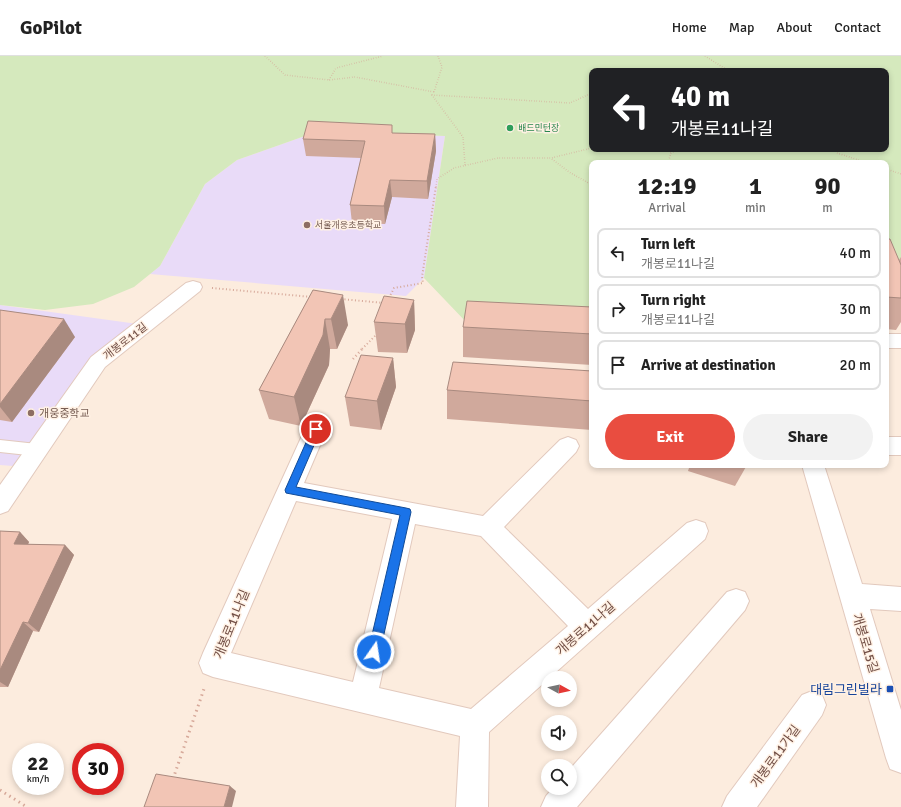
<!DOCTYPE html>
<html lang="en">
<head>
<meta charset="utf-8">
<style>
  :root { --surface:#fff; --page:#f2f2f2; --text:#222; --muted:#767676; --line:#e0e0e0; --accent:#e94d40 }
  body { margin:0; font-family:Signika,"Noto Sans KR",sans-serif; background:var(--page); color:var(--text); height:100vh; display:flex; flex-direction:column; font-size:15px; white-space:nowrap }
  * { box-sizing:border-box; margin:0 }
  p { font-size:13px; color:var(--muted) }
  .icon { flex:none; width:22px; height:22px; fill:none; stroke:currentColor; stroke-width:2; stroke-linecap:round; stroke-linejoin:round }
  .map { position:relative; flex:1; overflow:hidden }
  .panel { position:absolute; left:589px; top:104px; width:300px; height:308px; display:flex; flex-direction:column; background:var(--surface); border-radius:8px; box-shadow:0 2px 6px #0003 }
  .panel>* { flex:none }
  .guide { position:absolute; left:589px; top:12px; width:300px; height:84px; border-radius:8px; box-shadow:0 2px 6px #0003; background:#202124; color:#fff; overflow:hidden }
  .needle { width:26px; rotate:98deg }
  .fabs { position:absolute; left:541px; top:615px; display:grid; gap:8px }
  .fabs a { display:grid; place-items:center; width:36px; height:36px; border-radius:50%; background:var(--surface); box-shadow:0 2px 6px #0003; font-size:20px }
  .speed { position:absolute; left:12px; top:687px; display:flex; gap:8px; font-size:20px; font-weight:700; text-align:center }
  .speed>* { display:grid; place-content:center; width:52px; height:52px; border-radius:50%; background:var(--surface); box-shadow:0 2px 6px #0003; line-height:1 }
  .speed small { font-size:10px; font-weight:400 }
  .speed .limit { border:6px solid #d22; background:#fff; color:#111 }
  .pin { position:absolute; display:grid; place-items:center; width:34px; height:34px; color:#fff; margin:-17px; border:2px solid #fff; border-radius:50%; box-shadow:0 1px 4px #0007 }
  .me { position:absolute; width:44px; margin:-22px; rotate:13deg; stroke-linejoin:round; filter:drop-shadow(0 0 3px #0008) }
  .turn { display:flex; align-items:center; gap:14px; height:84px; padding:0 16px; font-size:18px }
  .turn .icon { width:52px; height:52px; stroke-width:2.5 }
  .turn b { display:block; font-size:28px; line-height:34px }
  .eta { display:flex; justify-content:space-evenly; align-items:center; height:68px; text-align:center }
  .eta b { font-size:24px; font-weight:700; line-height:28px }
  .primary-button { display:flex; gap:8px; margin-top:auto; padding:8px 16px }
  .primary-button a { flex:1; height:46px; border-radius:24px; background:var(--accent); color:#fff; font-size:16px; font-weight:700; line-height:46px; text-align:center }
  .primary-button a+a { background:var(--page); color:var(--text) }
  ul { padding:0; list-style:none }
  li { display:flex; align-items:center; gap:12px; height:50px; margin:0 8px 6px; padding:0 8px; border:2px solid var(--line); border-radius:8px }
  li div { flex:1 }
  li b { display:block; font-size:15px }
  li em { font-style:normal }
  header { display:flex; align-items:center; gap:24px; box-sizing:border-box; height:56px; padding:0 20px; background:var(--surface); border-bottom:1px solid var(--line) }
  header strong { font-size:19px }
  nav { display:flex; gap:22px; margin-inline-start:auto; font-size:14px }
  .map>svg:first-child { display:block }
</style>
</head>
<body>
<header>
<strong>GoPilot</strong>
<nav><a>Home</a><a>Map</a><a>About</a><a>Contact</a></nav>
</header>
<div class="map">
<svg width="901" height="751" viewBox="0 0 901 751">
  <rect width="100%" height="100%" fill="#fcecde"/>
  <!-- education -->
  <g fill="#e9dbf8">
    <path d="M319,75L445,80L424,222L406,240L150,218L160,210L205,128L237,104Z"/>
    <path d="M0,249L145,269L98,306L26,411L0,409Z"/>
  </g>
  <!-- green -->
  <path fill="#d5e9bd" fill-rule="evenodd" d="M0,0H901V207L886,205V107H592V274L468,268L424,222L445,80L319,75L237,104L205,128L160,210L134,231L93,248L45,254L0,249ZM592,15H886V93H592Z"/>
  <g fill="none" stroke-linecap="round" stroke-linejoin="round">
    <!-- service casing -->
    <g stroke="#e2c9bd" stroke-width="2">
      <path id="service" d="M0,384L37,388L42,390L44,394L42,398L37,400L0,396Z"/>
    </g>
    <!-- minor casing -->
    <g stroke="#e2c9bd" stroke-width="2">
      <g id="minor">
        <path d="M193,225L200,227L202,231L200,235L105,311L8,455L0,458V429L91,301L186,227Z"/>
        <rect x="886" y="278" width="15" height="14"/>
        <path d="M316,364L324,367L327,373L304,427L483,460L560,384L568,381L576,384L579,390L576,396L504,471L588,553L687,467L696,464L705,467L708,475L705,483L489,676L488,751H456L460,680L213,621L203,617L199,607L203,597L305,373L308,367ZM296,445L392,463L353,626L231,597ZM415,468L481,480L568,570L471,653L379,632Z"/>
        <rect x="886" y="381" width="15" height="18"/>
        <path d="M802,409H824L862,528L901,531V555L870,553L901,654V717L890,713L886,702Z"/>
        <path d="M736,533L745,536L749,545L745,554L577,751H541L546,740L553,732H570V713L727,536Z"/>
        <path d="M812,635L822,639L826,649L822,659L757,751H722L727,740L802,639Z"/>
      </g>
    </g>
    <!-- path-far3 -->
    <g stroke="#d6a899" stroke-width="1.5" stroke-dasharray="0.5 2" stroke-linecap="butt">
      <path d="M265,0L285,19L329,24L355,21L434,36"/>
      <path d="M705,0L729,15"/>
      <path d="M329,24L336,12L383,0"/>
      <path d="M434,36L442,11L438,0"/>
      <path d="M834,93L837,97L868,107"/>
      <path d="M552,103L569,116L592,129"/>
      <path d="M668,107L671,97L679,93"/>
      <path d="M465,109L463,81L432,39L570,47L592,37"/>
      <path d="M886,113L901,118"/>
      <path d="M436,131L437,123L454,112L498,102H551L592,92"/>
    </g>
    <!-- path-far2 -->
    <g stroke="#d6a899" stroke-width="2" stroke-dasharray="1 2.5" stroke-linecap="butt">
      <path d="M212,232L312,241"/>
      <path d="M389,242L394,232L423,227L422,221L436,130"/>
      <path d="M341,243L384,247"/>
      <path d="M362,293L378,277"/>
    </g>
    <!-- path-far1 -->
    <path stroke="#d6a899" stroke-width="2.5" stroke-dasharray="1 3" stroke-linecap="butt" d="M353,303L363,292"/>
    <!-- path -->
    <g stroke="#d6a899" stroke-width="3" stroke-dasharray="1.5 4" stroke-linecap="butt">
      <path d="M173,723L205,630"/>
      <path d="M0,734L27,751"/>
    </g>
    <!-- service -->
    <use href="#service" fill="#fff" fill-rule="evenodd"/>
    <!-- minor -->
    <use href="#minor" fill="#fff" fill-rule="evenodd"/>
  </g>
  <!-- wall -->
  <g fill="#d0a99c">
    <path d="M393,77L435,78L436,95L428,143L392,141L385,168L352,167L350,149L361,102L306,100L303,83Z"/>
    <path d="M886,183L899,204L901,201V266L896,274L886,273Z"/>
    <path d="M313,234L348,269L337,293H330L329,309L301,370L269,363L259,334Z"/>
    <path d="M414,244L415,274L407,297L378,296L374,266Z"/>
    <path d="M592,251V309L463,301V271Z"/>
    <path d="M0,254L75,281L12,366L0,364Z"/>
    <path d="M393,302L396,331L381,374L350,370L345,341Z"/>
    <path d="M592,315V374L447,363V334Z"/>
    <path d="M690,409H747L735,430L688,415Z"/>
    <path d="M0,475L20,476L29,486L28,488L65,489L74,499L39,576L33,575L8,631H0Z"/>
  </g>
  <!-- shaded-wall -->
  <g fill="#a98a7f">
    <path d="M435,78L436,95L428,143L427,125Z"/>
    <path d="M390,124L392,141L385,168L384,150Z"/>
    <path d="M343,239L348,269L337,293L331,263Z"/>
    <path d="M414,244L415,274L407,297L405,268Z"/>
    <path d="M64,263L75,281L12,366L0,351V348Z"/>
    <path d="M325,263L330,293L329,309L301,370L294,341Z"/>
    <path d="M393,302L396,331L381,374L377,345Z"/>
    <path d="M20,476L29,486L24,498L14,488Z"/>
    <path d="M65,489L74,499L39,576L28,567Z"/>
    <path d="M23,566L33,575L8,631L0,626V614Z"/>
    <path d="M230,730L236,735L232,751H224Z"/>
  </g>
  <!-- building -->
  <g fill="#f2c5b5" stroke="#a98a7f">
    <path d="M308,65L392,69V77L435,78L427,125L390,124L384,150L350,149L365,85L303,83Z"/>
    <path d="M886,183H890L901,209V242L886,241Z"/>
    <path d="M313,234L343,239L331,263H325L323,279L294,341L259,334Z"/>
    <path d="M384,240L414,244L405,268L374,266Z"/>
    <path d="M467,245L592,251V278L463,271Z"/>
    <path d="M0,254L64,263L0,348Z"/>
    <path d="M361,299L393,302L377,345L345,341Z"/>
    <path d="M453,306L592,315V345L447,334Z"/>
    <path d="M0,475L20,476L14,488L65,489L28,567L23,566L0,614Z"/>
    <path d="M156,718L230,730L224,751H144Z"/>
  </g>
  <!-- route -->
  <path fill="#1a73e8" stroke="#114b97" d="M316,369L321,373L296,431L406,452L410,453L411,456L380,596L378,600L374,601L370,600L368,596L400,459L286,437L285,434L312,373Z"/>
  <!-- markers -->
  <circle fill="#2e9e5b" stroke="#fff1e4" stroke-width="1.5" cx="510" cy="72" r="4"/>
  <g fill="#8d6e63" stroke="#fff1e4" stroke-width="1.5">
    <circle cx="307" cy="169" r="4"/>
    <circle cx="31" cy="357" r="4"/>
  </g>
  <rect fill="#1a4fb4" stroke="#fff1e4" stroke-width="1.5" x="886" y="629" width="8" height="8" rx="2"/>
  <g text-anchor="middle" stroke-width="3" stroke-linejoin="round" paint-order="stroke">
    <!-- far-leisure labels -->
    <g font-size="9" fill="#27864d" stroke="#fff1e4" text-anchor="start">
      <text x="518" y="75">배드민턴장</text>
    </g>
    <!-- far-education labels -->
    <g font-size="9" fill="#785e54" stroke="#fff1e4" text-anchor="start">
      <text x="315" y="172">서울개웅초등학교</text>
    </g>
    <!-- street labels -->
    <g font-size="11" fill="#724f46" stroke="#fff1e4">
      <text transform="translate(125 285) rotate(-38)" y="4">개봉로11길</text>
    </g>
    <!-- education labels -->
    <g font-size="11" fill="#785e54" stroke="#fff1e4" text-anchor="start">
      <text x="39" y="361">개웅중학교</text>
    </g>
    <!-- near-street labels -->
    <g font-size="13" fill="#724f46" stroke="#fff1e4">
      <text transform="translate(231 568) rotate(-68)" y="5">개봉로11나길</text>
      <text transform="translate(585 572) rotate(-41)" y="5">개봉로11나길</text>
      <text transform="translate(866 587) rotate(73)" y="5">개봉로15길</text>
      <text transform="translate(775 700) rotate(-54)" y="5">개봉로11가길</text>
    </g>
    <!-- near-transit labels -->
    <g font-size="13" fill="#164399" stroke="#fff1e4" text-anchor="end">
      <text x="882" y="638">대림그린빌라</text>
    </g>
  </g>
</svg>
<div class="fabs">
<a><svg class="needle" viewBox="-14 -14 28 28"><path d="M0-13l5 13h-10z" fill="#e53935"/><path d="M0 13l5-13h-10z" fill="#767676"/></svg></a>
<a><svg class="icon" aria-label="sound" viewBox="0 0 24 24"><path d="M4 9h4l5-4v14l-5-4H4zM17 9q2 3 0 6"/></svg></a>
<a><svg class="icon" aria-label="search" viewBox="0 0 24 24"><circle cx="10" cy="10" r="6"/><path d="M15 15l6 6"/></svg></a>
</div>
<div class="speed"><div>22<small>km/h</small></div><div class="limit">30</div></div>
<div class="pin" style="left:316px;top:373px;background:#d93025"><svg class="icon" aria-label="arrive" viewBox="0 0 24 24"><path d="M6 21V4h12l-3 4 3 4H6"/></svg></div>
<svg class="me" style="left:374px;top:596px" viewBox="-20 -20 40 40"><circle r="17" fill="#1a73e8" stroke="#fff" stroke-width="3"/><path d="M0-11L8 9 0 5-8 9z" fill="#fff"/></svg>
<div class="guide">
<div class="turn"><svg class="icon" aria-label="left" viewBox="0 0 24 24"><path d="M17 20v-9H6M10 6l-5 5 5 5"/></svg><div><b>40 m</b>개봉로11나길</div></div>
</div>
<section class="panel">
<div class="eta">
<div><b>12:19</b><p>Arrival</p></div>
<div><b>1</b><p>min</p></div>
<div><b>90</b><p>m</p></div>
</div>
<ul>
<li><svg class="icon" aria-label="left" viewBox="0 0 24 24"><path d="M17 20v-9H6M10 6l-5 5 5 5"/></svg><div><b>Turn left</b><p>개봉로11나길</p></div><em>40 m</em></li>
<li><svg class="icon" aria-label="right" viewBox="0 0 24 24"><path d="M7 20v-9h11M14 6l5 5-5 5"/></svg><div><b>Turn right</b><p>개봉로11나길</p></div><em>30 m</em></li>
<li><svg class="icon" aria-label="arrive" viewBox="0 0 24 24"><path d="M6 21V4h12l-3 4 3 4H6"/></svg><div><b>Arrive at destination</b></div><em>20 m</em></li>
</ul>
<div class="primary-button"><a>Exit</a><a>Share</a></div>
</section>
</div>
</body>
</html>
